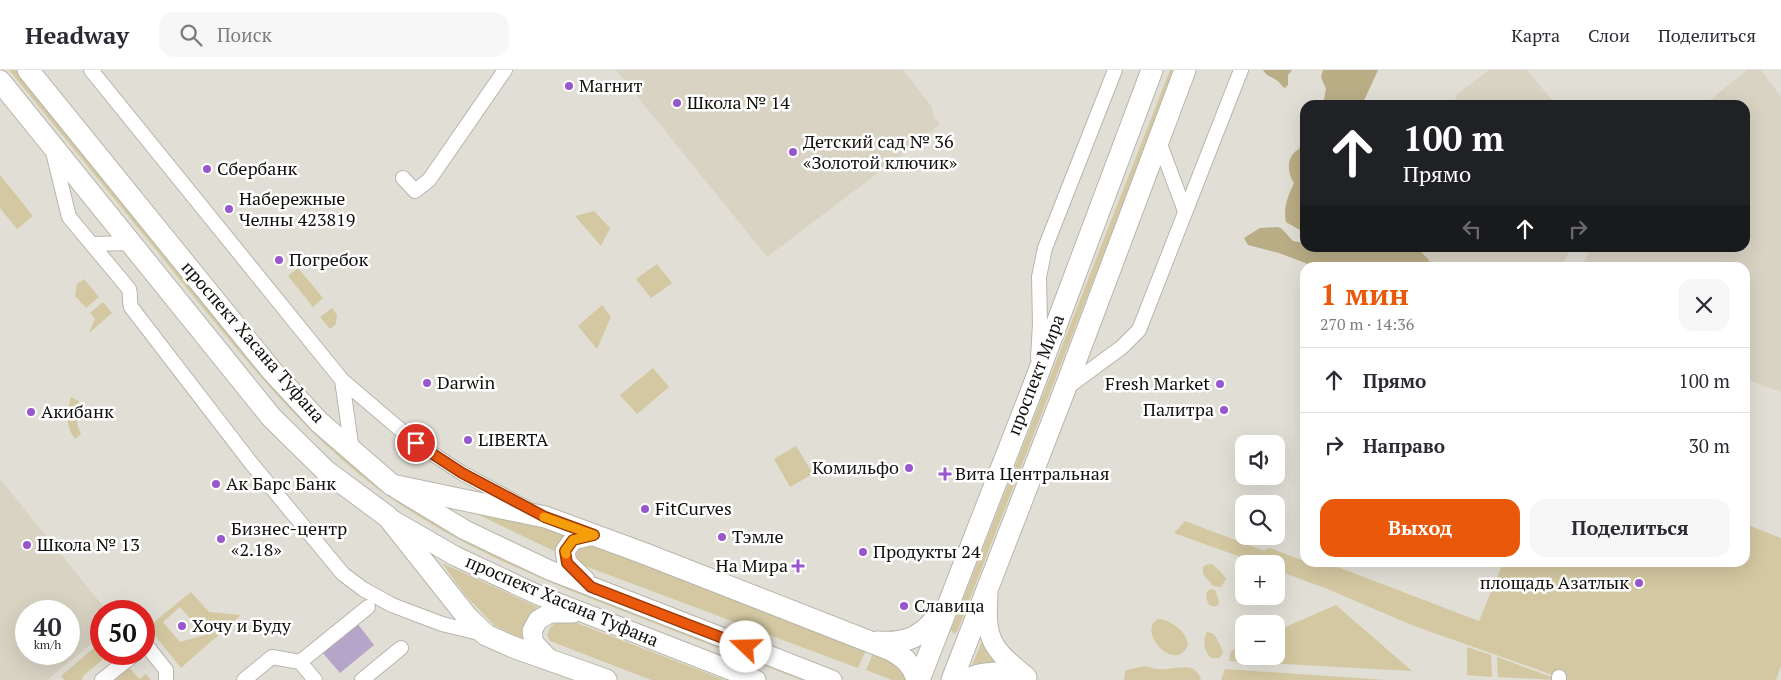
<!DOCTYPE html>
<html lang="ru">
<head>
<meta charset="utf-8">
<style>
  :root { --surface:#fff; --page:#f7f7f7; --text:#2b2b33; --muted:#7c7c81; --line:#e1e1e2; --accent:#ea580c }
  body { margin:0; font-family:"PT Serif",serif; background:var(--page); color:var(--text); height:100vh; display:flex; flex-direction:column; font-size:19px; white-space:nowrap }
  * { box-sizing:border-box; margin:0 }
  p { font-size:16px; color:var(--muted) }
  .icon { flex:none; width:28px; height:28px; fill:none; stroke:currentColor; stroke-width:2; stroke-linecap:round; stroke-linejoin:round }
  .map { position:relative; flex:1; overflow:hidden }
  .sheet { position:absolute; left:1300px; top:192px; width:450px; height:305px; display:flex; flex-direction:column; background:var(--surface); border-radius:15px; box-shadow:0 5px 20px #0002 }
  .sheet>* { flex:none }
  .top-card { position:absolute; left:1300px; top:30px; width:450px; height:152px; border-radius:15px; box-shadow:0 5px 20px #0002; background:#202124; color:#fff; overflow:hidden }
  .fabs { position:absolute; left:1235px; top:365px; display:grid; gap:10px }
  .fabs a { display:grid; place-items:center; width:50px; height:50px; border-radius:10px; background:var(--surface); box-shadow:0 5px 20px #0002; font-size:25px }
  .speed { position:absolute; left:15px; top:530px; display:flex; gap:10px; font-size:25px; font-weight:700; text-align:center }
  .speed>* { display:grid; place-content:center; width:65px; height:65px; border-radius:50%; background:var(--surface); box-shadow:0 5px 20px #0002; line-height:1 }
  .speed small { font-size:12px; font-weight:400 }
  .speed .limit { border:8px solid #d22; background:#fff; color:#111 }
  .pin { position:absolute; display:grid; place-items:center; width:42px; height:42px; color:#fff; margin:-21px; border:2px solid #fff; border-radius:50%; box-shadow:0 1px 5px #0007 }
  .me { position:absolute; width:55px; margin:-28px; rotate:291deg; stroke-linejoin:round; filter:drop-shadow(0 0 4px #0008) }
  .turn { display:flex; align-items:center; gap:18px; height:105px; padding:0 20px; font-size:22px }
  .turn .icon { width:65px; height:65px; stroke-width:2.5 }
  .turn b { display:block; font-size:35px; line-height:42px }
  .lanes { display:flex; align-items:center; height:48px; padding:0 20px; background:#0003; justify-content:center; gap:25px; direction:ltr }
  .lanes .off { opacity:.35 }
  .round { display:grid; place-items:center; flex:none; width:52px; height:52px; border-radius:15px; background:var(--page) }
  .headline { display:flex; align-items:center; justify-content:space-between; height:85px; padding:0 20px }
  h1 { font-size:30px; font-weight:600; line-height:38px; color:var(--accent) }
  .button { display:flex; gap:10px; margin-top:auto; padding:10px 20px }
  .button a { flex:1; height:58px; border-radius:15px; background:var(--accent); color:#fff; font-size:20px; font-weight:600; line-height:58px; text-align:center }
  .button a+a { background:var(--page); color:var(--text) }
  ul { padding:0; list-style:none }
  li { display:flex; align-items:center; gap:15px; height:65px; padding:0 20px; border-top:1px solid var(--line) }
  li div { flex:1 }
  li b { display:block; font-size:19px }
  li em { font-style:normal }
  header { display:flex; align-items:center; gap:30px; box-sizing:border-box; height:70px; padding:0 25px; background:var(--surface); border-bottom:1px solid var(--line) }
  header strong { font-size:24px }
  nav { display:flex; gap:28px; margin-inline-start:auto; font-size:18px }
  .search { width:350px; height:45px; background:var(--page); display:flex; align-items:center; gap:12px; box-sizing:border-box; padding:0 18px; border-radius:15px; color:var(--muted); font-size:19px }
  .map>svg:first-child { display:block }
</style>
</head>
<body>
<header>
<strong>Headway</strong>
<div class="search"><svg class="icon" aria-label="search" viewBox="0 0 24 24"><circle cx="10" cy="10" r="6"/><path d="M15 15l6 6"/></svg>Поиск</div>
<nav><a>Карта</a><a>Слои</a><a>Поделиться</a></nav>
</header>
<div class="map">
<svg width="1781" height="610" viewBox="0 0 1781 610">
  <rect width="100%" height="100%" fill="#e1dfd5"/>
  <!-- built -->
  <g fill="#d8d3c3" fill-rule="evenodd">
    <path d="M616,0H903L932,37L934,47L940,54L886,97L767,187Z"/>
    <path d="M1489,0H1527L1556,35H1453L1457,24Z"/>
    <path d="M1747,0H1761L1781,27V322L1745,309V198L1582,197L1590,178H1745V35H1704Z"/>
    <path d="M1393,178H1570L1562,197L1385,198Z"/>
    <path d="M0,409L107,541H101V566L47,610H0ZM69,541V584H26V541Z"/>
  </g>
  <!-- green -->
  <g fill="#d3c8a1" fill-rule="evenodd">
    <path d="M9,0H18L262,298L403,429L813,610H801C745,588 689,567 633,545C552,514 473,483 401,435C314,377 250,295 185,216C127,144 68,72 9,0Z"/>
    <path d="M1170,0H1175L957,562L953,564L951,560Z"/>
    <path d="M0,105L33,146L17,159L0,138Z"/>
    <path d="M594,141L610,158L601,176L575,146Z"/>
    <path d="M657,194L672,213L651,228L636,209Z"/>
    <path d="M298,198L323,228L313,237L288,206Z"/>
    <path d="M84,209L99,227L86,238L75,226L77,214Z"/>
    <path d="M103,232L112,243L89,263L95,249L90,243Z"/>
    <path d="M602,235L611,247L597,279L578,256Z"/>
    <path d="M332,238L337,245L336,254L330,259L320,247Z"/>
    <path d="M653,298L669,317L637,344L620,325Z"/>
    <path d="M71,327L79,331C76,343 75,352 81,364L75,369C65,355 67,343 71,327Z"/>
    <path d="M796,376L813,404L790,417L774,389Z"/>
    <path d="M475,443L577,462L562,485Z"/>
    <path d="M1185,451L1264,481L1269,478L1318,496L1327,493L1479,551L1503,493L1745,492V454L1781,468V596L1776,610H1567L1414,556L1325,518L1276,500V494H1260L1174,463Z"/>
    <path d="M589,473L868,576L858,598L585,496L579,492L576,485L579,479Z"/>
    <path d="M442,493L544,540L529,572L494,555L465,525Z"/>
    <path d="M1212,494L1221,502L1226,509L1221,517L1213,516L1203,504V497L1205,495Z"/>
    <path d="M1210,519L1215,520L1218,528L1219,534L1215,537L1209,535L1206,528L1207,522Z"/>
    <path d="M191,522L209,542L241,545L181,598L148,557ZM180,537L204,564V565L180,572L163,552Z"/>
    <path d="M1336,535L1412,601L1229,591L1231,581L1244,576V586H1276V561Z"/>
    <path d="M1158,549C1170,549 1187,562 1188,575C1175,605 1136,561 1158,549Z"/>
    <path d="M560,550H569L725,610H651L550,571L547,566C549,557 553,554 560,550Z"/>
    <path d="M1207,562L1212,563C1216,565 1222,578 1223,583L1219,588H1211C1204,582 1202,570 1207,562Z"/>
    <path d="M982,571L989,585L998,593L971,598Z"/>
    <path d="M101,572V584H109L83,606L82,610H64L61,606Z"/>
    <path d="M1467,577L1491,585L1492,607L1467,605Z"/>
    <path d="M875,579L898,589L907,608L906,610H892L866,600Z"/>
    <path d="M1497,587L1557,609V610L1498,607Z"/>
    <path d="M126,594L139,609L146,604L151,610H107Z"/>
    <path d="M1145,596C1152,598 1159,600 1166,599C1180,598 1196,592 1201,610H1124L1125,602L1127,600Z"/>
    <path d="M1225,599L1386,610H1221Z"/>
  </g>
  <!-- forest -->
  <g fill="#b9ad86">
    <path d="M1263,0H1292L1288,5V15L1285,18C1281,16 1280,12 1276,10C1271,6 1267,7 1263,0Z"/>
    <path d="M1323,0H1378L1362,35H1323L1326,19L1321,7Z"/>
    <path d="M1305,56V163L1286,152C1283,137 1288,126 1294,113C1287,102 1286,86 1299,79Z"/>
    <path d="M1277,157L1281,158L1293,171L1305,173V178H1420L1419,180L1429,190L1428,197H1316L1279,183L1248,175L1244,168L1260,158Z"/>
  </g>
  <!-- water -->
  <path fill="#b7a5c9" d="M357,553L374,575L340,603L322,582Z"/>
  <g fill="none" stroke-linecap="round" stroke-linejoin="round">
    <!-- street casing -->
    <g stroke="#b8b5ac" stroke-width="16">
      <g id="street">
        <path d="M91,0L342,310L416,373L462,403L527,438"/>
        <path d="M1158,69L1185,141"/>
        <path d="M53,82L69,147L129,219C131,225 129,231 131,237L251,393L343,504L363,519L392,535L442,554L483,564"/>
        <path d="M403,108L415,121L429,110L505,0"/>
        <path d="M93,174L132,173"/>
        <path d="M1038,288L1040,254L1039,207L1045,178L1115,0"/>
        <path d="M342,310L352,381"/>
        <path d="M1065,319L1122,277L1139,260L1241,0"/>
        <path d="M144,558L146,575L166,600V610"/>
        <path d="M300,592L368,537"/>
        <path d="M102,610L135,584"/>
        <path d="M244,610L272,587L300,592L315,610"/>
        <path d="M362,610L401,578"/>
        <path d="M1559,610V607"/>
      </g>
    </g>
    <!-- secondary casing -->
    <g stroke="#b8b5ac" stroke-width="21">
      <g id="secondary">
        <path d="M397,419L465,460L549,500L832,610"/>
        <path d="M391,449L455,486L538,525L756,610"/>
        <path d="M585,510L567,493L565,481L573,470L594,465"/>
        <path d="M988,524C985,570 991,578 1027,607"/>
        <path d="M549,589L534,573L532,561L538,550L550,543H573"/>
        <path d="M963,610C984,599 1002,601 1025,607"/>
      </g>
    </g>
    <!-- primary casing -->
    <g stroke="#b8b5ac" stroke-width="23">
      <g id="primary">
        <path d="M28,0L272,301L319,352L392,415L545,447L643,483L891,580C904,587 913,595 917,610"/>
        <path d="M0,11L272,348L326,401L388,447L468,548L486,565L513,577L606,610"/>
        <path d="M877,572C908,574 922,567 941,542"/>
        <path d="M919,610L1033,317L1152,0"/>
        <path d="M952,610L1065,319L1185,0"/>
      </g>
    </g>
    <!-- street -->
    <use href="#street" stroke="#fff" stroke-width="14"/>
    <!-- secondary -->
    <use href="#secondary" stroke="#fff" stroke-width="19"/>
    <!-- primary -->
    <use href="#primary" stroke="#fff" stroke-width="21"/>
  </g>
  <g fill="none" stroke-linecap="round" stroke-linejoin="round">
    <!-- route casing -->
    <g stroke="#983908" stroke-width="12">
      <path id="route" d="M416,373L462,403L545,447L594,465L573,470L565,481L567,493L591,517L746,577"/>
    </g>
    <!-- route -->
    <use href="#route" stroke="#ea580c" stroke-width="9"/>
    <!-- slow -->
    <path stroke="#f59e0b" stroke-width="9" d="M544,447L594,465L573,470L565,481L566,484"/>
  </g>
  <!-- markers -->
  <g fill="#9957cd" stroke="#fff" stroke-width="2">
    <circle cx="569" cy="16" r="5"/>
    <circle cx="677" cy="33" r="5"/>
    <circle cx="793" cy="82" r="5"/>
    <circle cx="207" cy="99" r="5"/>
    <circle cx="229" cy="139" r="5"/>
    <circle cx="279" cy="190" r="5"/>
    <circle cx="427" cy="313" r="5"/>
    <circle cx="1220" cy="314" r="5"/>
    <circle cx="1224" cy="340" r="5"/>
    <circle cx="31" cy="342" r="5"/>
    <circle cx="468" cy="370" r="5"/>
    <circle cx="909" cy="398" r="5"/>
    <path d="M942.5 396.5h5v5h5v5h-5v5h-5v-5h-5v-5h5z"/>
    <circle cx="216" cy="414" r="5"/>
    <circle cx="645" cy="439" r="5"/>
    <circle cx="722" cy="467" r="5"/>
    <circle cx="221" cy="469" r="5"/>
    <circle cx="27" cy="475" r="5"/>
    <circle cx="863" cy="482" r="5"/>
    <path d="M795.5 488.5h5v5h5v5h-5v5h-5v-5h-5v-5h5z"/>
    <circle cx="1639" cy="513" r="5"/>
    <circle cx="904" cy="536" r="5"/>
    <circle cx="182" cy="556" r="5"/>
  </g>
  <g text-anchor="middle" stroke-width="5" stroke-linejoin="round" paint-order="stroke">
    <!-- poi labels -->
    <g font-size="18" fill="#11100d" stroke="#fff" text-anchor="start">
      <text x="579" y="22">Магнит</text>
      <text x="687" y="39">Школа № 14</text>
      <text x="803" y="78">Детский сад № 36<tspan x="803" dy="21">«Золотой ключик»</tspan></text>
      <text x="217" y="105">Сбербанк</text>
      <text x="239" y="135">Набережные<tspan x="239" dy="21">Челны 423819</tspan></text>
      <text x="289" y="196">Погребок</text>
      <text x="437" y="319">Darwin</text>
      <text x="1210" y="320" text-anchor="end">Fresh Market</text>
      <text x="1214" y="346" text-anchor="end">Палитра</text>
      <text x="41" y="348">Акибанк</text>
      <text x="478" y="376">LIBERTA</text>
      <text x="899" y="404" text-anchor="end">Комильфо</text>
      <text x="955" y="410">Вита Центральная</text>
      <text x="226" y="420">Ак Барс Банк</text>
      <text x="655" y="445">FitCurves</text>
      <text x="231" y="465">Бизнес-центр<tspan x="231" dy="21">«2.18»</tspan></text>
      <text x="732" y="473">Тэмле</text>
      <text x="37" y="481">Школа № 13</text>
      <text x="873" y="488">Продукты 24</text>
      <text x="788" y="502" text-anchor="end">На Мира</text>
      <text x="1629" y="519" text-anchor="end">площадь Азатлык</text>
      <text x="914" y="542">Славица</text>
      <text x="192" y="562">Хочу и Буду</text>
    </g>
    <!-- street labels -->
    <g font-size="18" fill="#11100d" stroke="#fff">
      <text transform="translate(253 272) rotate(49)" y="6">проспект Хасана Туфана</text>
      <text transform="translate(1036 305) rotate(-69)" y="6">проспект Мира</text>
      <text transform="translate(562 531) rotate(23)" y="6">проспект Хасана Туфана</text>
    </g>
  </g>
</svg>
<div class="fabs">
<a><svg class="icon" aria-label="sound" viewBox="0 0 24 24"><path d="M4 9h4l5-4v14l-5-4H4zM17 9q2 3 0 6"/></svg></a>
<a><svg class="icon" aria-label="search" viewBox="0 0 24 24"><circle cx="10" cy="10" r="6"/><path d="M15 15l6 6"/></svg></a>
<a>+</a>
<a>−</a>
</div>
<div class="speed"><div>40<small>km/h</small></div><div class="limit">50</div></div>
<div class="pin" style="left:416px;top:373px;background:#d93025"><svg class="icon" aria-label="arrive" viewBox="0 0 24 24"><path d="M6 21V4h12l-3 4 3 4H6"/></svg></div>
<svg class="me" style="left:746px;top:577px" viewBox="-20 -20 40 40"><circle r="19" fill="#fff"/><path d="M0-13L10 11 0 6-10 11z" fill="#ea580c"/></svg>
<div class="top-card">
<div class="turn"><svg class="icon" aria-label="ahead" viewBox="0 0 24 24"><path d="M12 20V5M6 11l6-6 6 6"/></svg><div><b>100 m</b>Прямо</div></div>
<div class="lanes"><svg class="icon off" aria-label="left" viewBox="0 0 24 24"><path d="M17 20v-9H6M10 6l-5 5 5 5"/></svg><svg class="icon" aria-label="ahead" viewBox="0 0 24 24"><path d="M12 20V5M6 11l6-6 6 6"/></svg><svg class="icon off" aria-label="right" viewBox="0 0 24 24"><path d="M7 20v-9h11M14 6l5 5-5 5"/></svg></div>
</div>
<section class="sheet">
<div class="headline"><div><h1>1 мин</h1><p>270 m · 14:36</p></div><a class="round"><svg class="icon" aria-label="close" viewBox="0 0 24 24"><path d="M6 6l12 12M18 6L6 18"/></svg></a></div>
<ul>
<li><svg class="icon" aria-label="ahead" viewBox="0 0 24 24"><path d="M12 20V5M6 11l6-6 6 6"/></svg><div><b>Прямо</b></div><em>100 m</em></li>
<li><svg class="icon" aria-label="right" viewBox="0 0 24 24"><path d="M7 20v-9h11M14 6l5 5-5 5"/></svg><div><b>Направо</b></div><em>30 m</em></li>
</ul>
<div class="button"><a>Выход</a><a>Поделиться</a></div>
</section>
</div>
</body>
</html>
